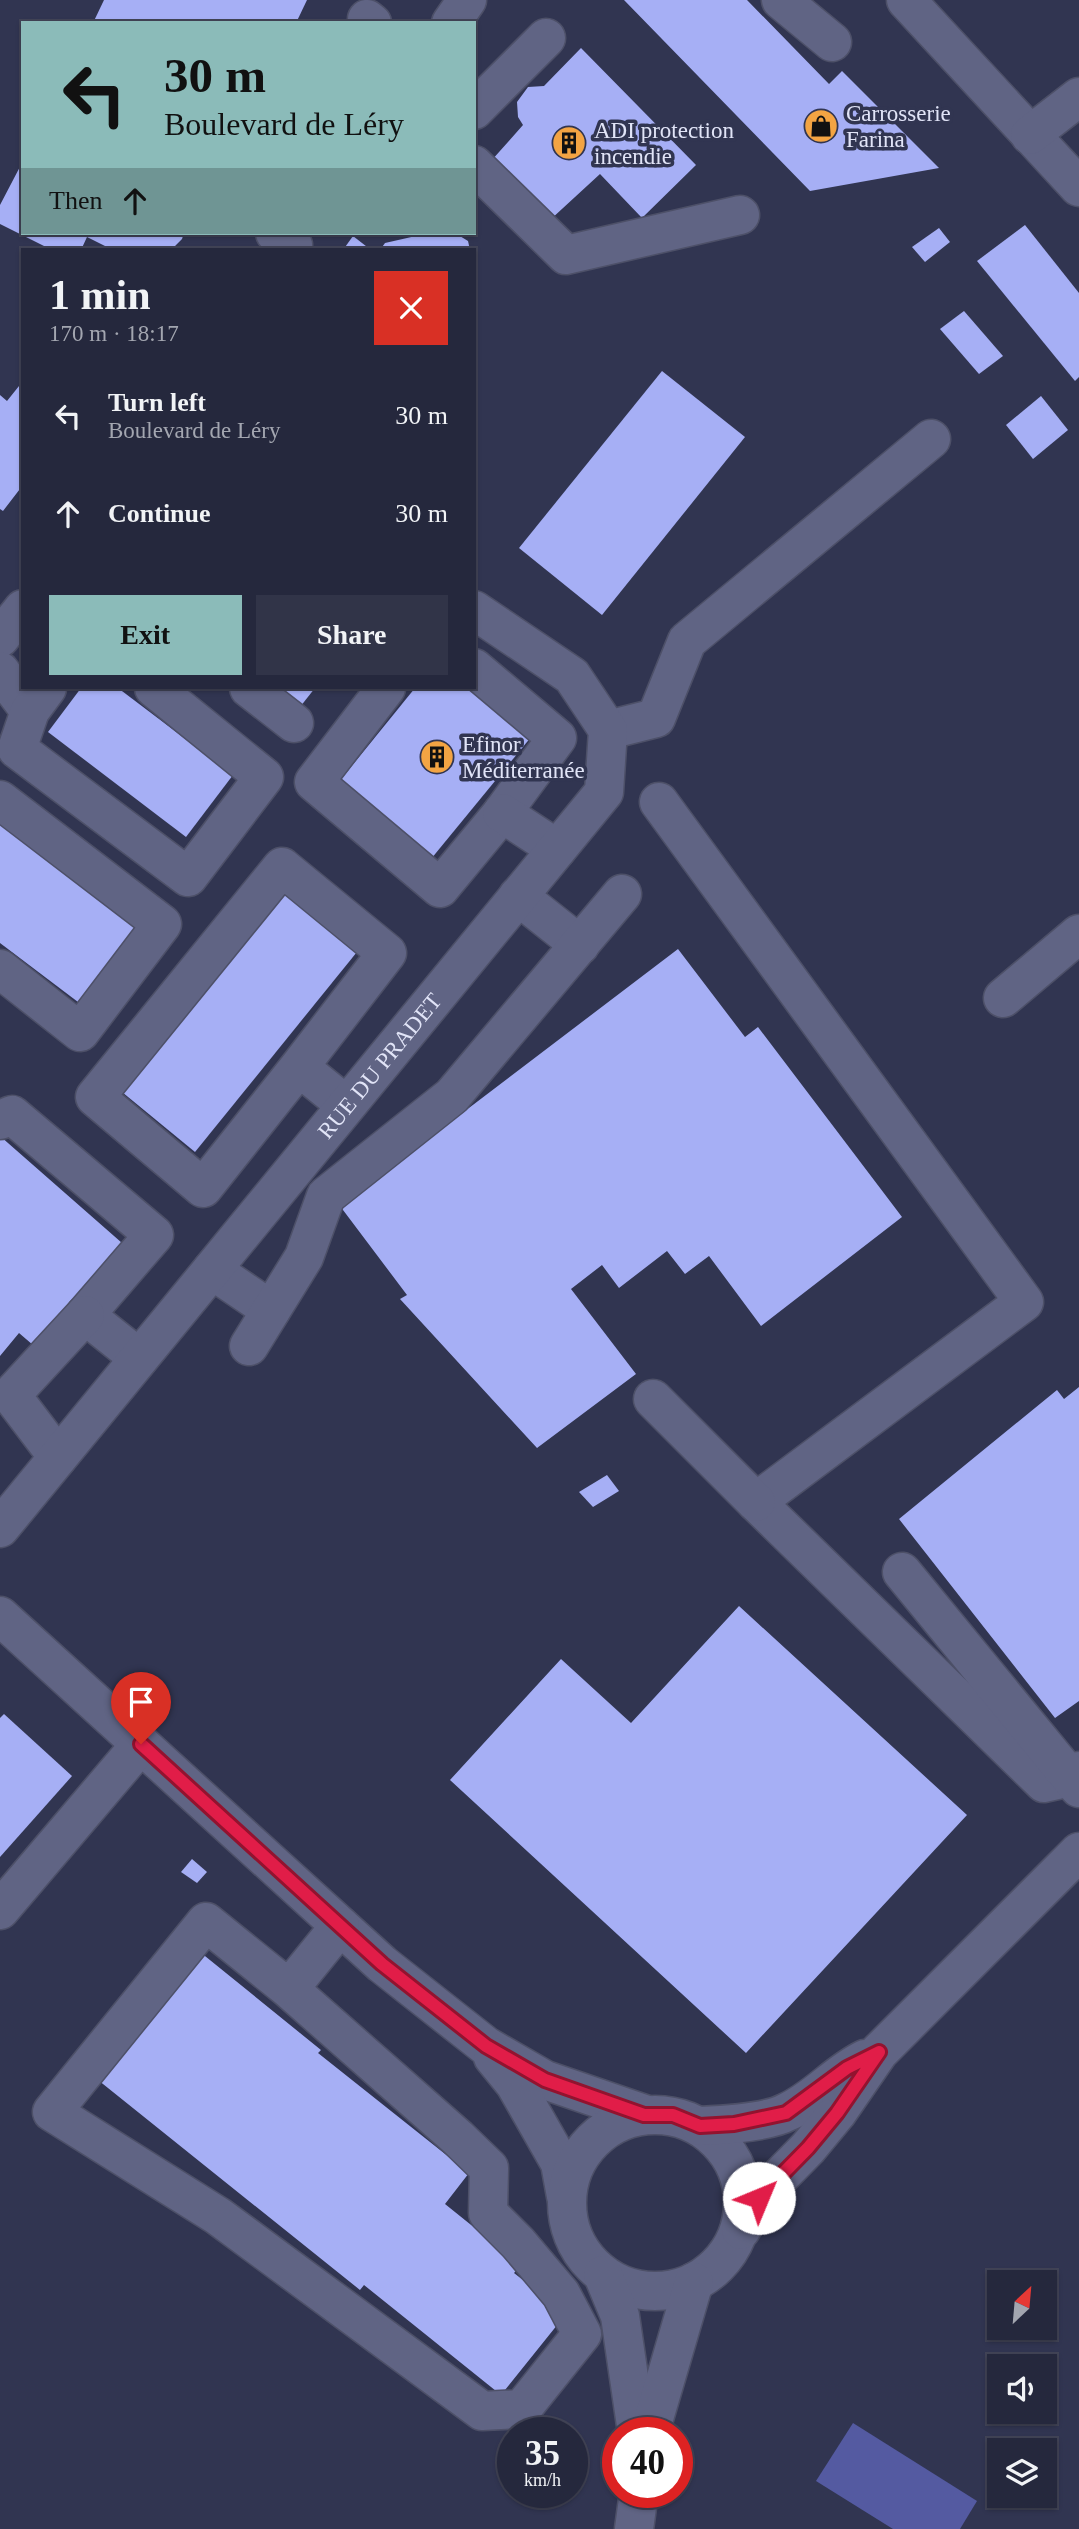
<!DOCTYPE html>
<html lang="en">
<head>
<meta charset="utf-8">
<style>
  :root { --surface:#25283d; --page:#313448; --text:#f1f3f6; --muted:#a3a6b0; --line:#424457; --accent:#8bbbb9 }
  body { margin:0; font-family:"Times New Roman",serif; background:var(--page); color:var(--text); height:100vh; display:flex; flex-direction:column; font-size:26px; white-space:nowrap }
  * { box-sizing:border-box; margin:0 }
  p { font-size:23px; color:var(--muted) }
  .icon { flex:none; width:38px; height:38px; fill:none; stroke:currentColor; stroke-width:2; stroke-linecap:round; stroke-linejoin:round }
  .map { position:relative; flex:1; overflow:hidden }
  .panel { position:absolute; left:21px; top:248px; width:455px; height:441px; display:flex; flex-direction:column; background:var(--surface); border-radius:0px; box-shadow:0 2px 5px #0004,0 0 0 2px var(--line) }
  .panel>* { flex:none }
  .banner { position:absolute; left:21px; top:21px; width:455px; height:214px; border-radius:0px; box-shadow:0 2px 5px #0004,0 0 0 2px var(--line); background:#8bbbb9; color:#111; overflow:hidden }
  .needle { width:46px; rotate:26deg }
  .buttons { position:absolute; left:987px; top:2270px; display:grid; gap:14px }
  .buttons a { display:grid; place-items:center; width:70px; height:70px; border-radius:0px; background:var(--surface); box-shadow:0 2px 5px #0004,0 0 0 2px var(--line); font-size:35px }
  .speed { position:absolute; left:497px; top:2417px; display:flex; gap:14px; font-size:35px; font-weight:700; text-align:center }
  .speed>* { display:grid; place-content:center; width:91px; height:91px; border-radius:50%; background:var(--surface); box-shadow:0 2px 5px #0004,0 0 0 2px var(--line); line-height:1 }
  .speed small { font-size:18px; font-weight:400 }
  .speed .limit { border:10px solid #d22; background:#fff; color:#111 }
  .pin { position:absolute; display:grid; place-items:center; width:60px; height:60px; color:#fff; margin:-72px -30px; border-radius:50% 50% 50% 0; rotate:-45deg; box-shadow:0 0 7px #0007 }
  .pin .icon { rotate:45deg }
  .me { position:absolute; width:77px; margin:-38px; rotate:45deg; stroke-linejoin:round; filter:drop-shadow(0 0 5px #0008) }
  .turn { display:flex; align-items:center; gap:24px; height:147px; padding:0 28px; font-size:32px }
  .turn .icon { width:91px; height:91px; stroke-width:2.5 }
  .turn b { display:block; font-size:49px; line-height:60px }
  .then { display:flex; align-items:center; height:66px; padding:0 28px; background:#0003; gap:14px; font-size:26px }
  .round { display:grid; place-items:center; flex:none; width:74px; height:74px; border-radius:0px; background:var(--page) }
  .overview { display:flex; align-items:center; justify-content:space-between; height:119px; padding:0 28px }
  h1 { font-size:42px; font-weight:700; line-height:52px }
  .primary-button { display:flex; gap:14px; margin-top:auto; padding:14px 28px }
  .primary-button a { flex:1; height:80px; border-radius:0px; background:var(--accent); color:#111; font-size:28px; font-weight:700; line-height:80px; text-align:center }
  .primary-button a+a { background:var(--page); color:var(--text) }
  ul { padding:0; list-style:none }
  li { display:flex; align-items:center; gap:21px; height:98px; padding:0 28px }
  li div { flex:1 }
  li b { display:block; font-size:26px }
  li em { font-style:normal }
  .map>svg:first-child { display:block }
</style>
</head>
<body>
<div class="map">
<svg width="1079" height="2529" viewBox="0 0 1079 2529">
  <rect width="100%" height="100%" fill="#313551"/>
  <!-- green -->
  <path fill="#545aa1" d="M853,2423L977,2501L960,2529H893L816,2481Z"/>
  <!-- building -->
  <g fill="#a6aff5">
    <path d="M104,0H307L296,23H93Z"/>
    <path d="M624,0H747L829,84L842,71L939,168L810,191Z"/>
    <path d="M581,48L696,165L642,218L600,174L550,220L491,161L523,125L518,117L517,102L528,87L544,86Z"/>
    <path d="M23,161V233H184L182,239L171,250H113L87,237L81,250H52L0,224V205Z"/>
    <path d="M1025,225L1079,293V377L1075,381L977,261Z"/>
    <path d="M939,228L950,242L925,262L912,247Z"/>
    <path d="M429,233H455L468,241L470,250H380L385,243Z"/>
    <path d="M353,236L371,250H343Z"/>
    <path d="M964,311L1003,356L979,374L940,329Z"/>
    <path d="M662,371L745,437L602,615L519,548Z"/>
    <path d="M23,381V485L3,511L0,509V395L7,401Z"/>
    <path d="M1041,396L1068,430L1033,459L1006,425Z"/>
    <path d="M81,688H118L233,775L186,837L48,732Z"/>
    <path d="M275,688H315L300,707Z"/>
    <path d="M415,688H474L536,731L431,859L338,783Z"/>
    <path d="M0,816L139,922L78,1002L0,943Z"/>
    <path d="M288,887L361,947L195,1152L122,1092Z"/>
    <path d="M678,949L745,1037L758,1027L902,1217L761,1326L709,1256L685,1274L667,1251L619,1288L602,1265L571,1289L636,1374L537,1448L400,1299L407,1295L340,1206Z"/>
    <path d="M0,1136L122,1243L33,1345L19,1333L0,1356Z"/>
    <path d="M1079,1387V1701L1055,1718L899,1519L1057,1390L1064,1399Z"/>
    <path d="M607,1475L619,1491L593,1507L579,1492Z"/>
    <path d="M739,1606L967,1815L746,2053L450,1780L561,1659L631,1723Z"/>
    <path d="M4,1714L72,1776L0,1857V1718Z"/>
    <path d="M192,1859L207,1872L197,1883L181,1872Z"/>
    <path d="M200,1952L321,2050L318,2053L469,2173L445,2204L521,2265L514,2273L566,2314L501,2395L364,2285L360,2290L98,2080Z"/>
  </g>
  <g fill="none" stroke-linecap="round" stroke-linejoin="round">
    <!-- minor casing -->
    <g stroke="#4d5068" stroke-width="41">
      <g id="minor">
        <path d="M781,0L832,42"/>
        <path d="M906,0L1079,187"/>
        <path d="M367,19L372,23"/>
        <path d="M451,23L467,0"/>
        <path d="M474,110L546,38"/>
        <path d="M1030,135L1079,97"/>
        <path d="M474,165L566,255L740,215"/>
        <path d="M275,233L293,245"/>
        <path d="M0,638L23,609"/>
        <path d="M0,671L30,711"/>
        <path d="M47,688L30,711L17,749L188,877L264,777L154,688"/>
        <path d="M249,688L294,723"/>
        <path d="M386,688L314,782L440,888L502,813L557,738L474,668"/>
        <path d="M608,730L656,718L687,641L931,439"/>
        <path d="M0,800L162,924L80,1032L0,969"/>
        <path d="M659,802L1024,1302L756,1502L1044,1783L1071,1777L1079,1771"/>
        <path d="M502,813L557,849"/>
        <path d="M518,896L580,945"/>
        <path d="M1003,998L1079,934"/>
        <path d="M299,1067L203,1188L95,1097L282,867L387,953L299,1067L346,1105"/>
        <path d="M0,1120L12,1115L154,1235L85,1315L139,1358"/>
        <path d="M212,1270L271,1310"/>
        <path d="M249,1346L304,1257L326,1196L452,1096L622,894"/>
        <path d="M653,1399L756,1502"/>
        <path d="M58,1457L11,1395L85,1315"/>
        <path id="s1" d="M0,1528L604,792L608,730L572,676L474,610"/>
        <path d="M902,1572L1079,1788"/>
        <path d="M0,1616L382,1964L486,2046L545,2080L644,2114"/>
        <path d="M0,1910L141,1744"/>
        <path d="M289,1989L458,2138L489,2168L488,2213L518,2243L561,2294L582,2334L522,2409L482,2411L218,2216L52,2112L206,1922L289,1989L340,1926"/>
        <path d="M493,2057L515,2084L560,2163L566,2196"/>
        <circle cx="655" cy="2203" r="88"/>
        <path d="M700,2126C722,2125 769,2122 787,2112C816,2099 836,2073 865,2059"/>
        <path d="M741,2230L759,2198L808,2148L837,2113L879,2052L1079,1852"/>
        <path d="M603,2275L620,2316L637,2432"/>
        <path d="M650,2432L694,2282"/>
        <path d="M634,2529L639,2492"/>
      </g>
    </g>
    <!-- minor -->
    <use href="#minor" stroke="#606484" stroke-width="38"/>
  </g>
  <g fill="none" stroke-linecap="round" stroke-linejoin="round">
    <!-- route casing -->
    <g stroke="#92132f" stroke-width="18">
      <path id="route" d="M141,1744L382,1964L486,2046L545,2080L644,2115H673L700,2126L734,2124L786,2113L847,2068L879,2052L837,2113L808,2148L759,2198"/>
    </g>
    <!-- route -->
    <use href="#route" stroke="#e11d48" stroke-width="12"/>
  </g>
  <!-- icons -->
  <defs>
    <g id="shop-disc" transform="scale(1.75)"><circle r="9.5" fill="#f3a443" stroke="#313551"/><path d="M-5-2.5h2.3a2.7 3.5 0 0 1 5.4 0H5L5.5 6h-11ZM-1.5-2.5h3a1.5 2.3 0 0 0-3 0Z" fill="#111"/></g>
    <g id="building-disc" transform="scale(1.75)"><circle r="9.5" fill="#f3a443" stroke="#313551"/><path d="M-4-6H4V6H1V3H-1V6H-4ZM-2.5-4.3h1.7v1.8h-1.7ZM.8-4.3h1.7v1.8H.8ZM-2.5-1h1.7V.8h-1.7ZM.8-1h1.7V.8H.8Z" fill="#111"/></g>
  </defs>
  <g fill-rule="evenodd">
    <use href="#shop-disc" x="821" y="126"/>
    <use href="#building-disc" x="569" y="143"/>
    <use href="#building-disc" x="437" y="757"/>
  </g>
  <g text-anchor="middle" stroke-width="7" stroke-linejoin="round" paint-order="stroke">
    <!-- poi labels -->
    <g font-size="23" fill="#e1e4f7" stroke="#313551" text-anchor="start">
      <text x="846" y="121">Carrosserie<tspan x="846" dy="26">Farina</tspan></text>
      <text x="594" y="138">ADI protection<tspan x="594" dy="26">incendie</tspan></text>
      <text x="462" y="752">Efinor<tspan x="462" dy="26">Méditerranée</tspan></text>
    </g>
    <!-- street labels -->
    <g font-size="23" fill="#e1e4f7" stroke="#313551">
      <text dy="8" stroke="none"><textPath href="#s1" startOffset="598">RUE DU PRADET</textPath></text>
    </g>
  </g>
</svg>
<div class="buttons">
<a><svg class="needle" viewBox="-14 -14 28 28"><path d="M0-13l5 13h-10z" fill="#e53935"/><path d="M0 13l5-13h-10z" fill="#a3a6b0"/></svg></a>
<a><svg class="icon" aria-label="sound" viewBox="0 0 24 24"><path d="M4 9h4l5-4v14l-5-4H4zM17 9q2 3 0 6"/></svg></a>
<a><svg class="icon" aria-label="layers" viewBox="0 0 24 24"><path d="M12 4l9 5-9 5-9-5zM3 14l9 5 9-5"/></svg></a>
</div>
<div class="speed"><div>35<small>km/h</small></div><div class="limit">40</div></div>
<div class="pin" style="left:141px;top:1744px;background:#d93025"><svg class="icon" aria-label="arrive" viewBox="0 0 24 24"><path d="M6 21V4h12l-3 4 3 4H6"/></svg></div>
<svg class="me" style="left:759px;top:2198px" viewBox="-20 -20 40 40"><circle r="19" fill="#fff"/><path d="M0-13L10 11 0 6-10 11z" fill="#e11d48"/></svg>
<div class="banner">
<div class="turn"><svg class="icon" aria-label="left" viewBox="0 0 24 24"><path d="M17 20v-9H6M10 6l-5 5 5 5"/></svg><div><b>30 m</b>Boulevard de Léry</div></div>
<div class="then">Then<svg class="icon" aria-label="ahead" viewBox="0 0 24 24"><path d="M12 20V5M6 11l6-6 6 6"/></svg></div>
</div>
<section class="panel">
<div class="overview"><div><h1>1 min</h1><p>170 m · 18:17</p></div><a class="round" style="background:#d93025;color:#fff"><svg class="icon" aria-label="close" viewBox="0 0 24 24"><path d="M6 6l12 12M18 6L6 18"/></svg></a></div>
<ul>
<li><svg class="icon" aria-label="left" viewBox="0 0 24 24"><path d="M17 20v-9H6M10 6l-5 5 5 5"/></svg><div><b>Turn left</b><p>Boulevard de Léry</p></div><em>30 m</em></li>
<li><svg class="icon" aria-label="ahead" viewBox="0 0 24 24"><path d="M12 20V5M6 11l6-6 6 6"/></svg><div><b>Continue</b></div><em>30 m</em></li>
</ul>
<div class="primary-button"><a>Exit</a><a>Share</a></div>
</section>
</div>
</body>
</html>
